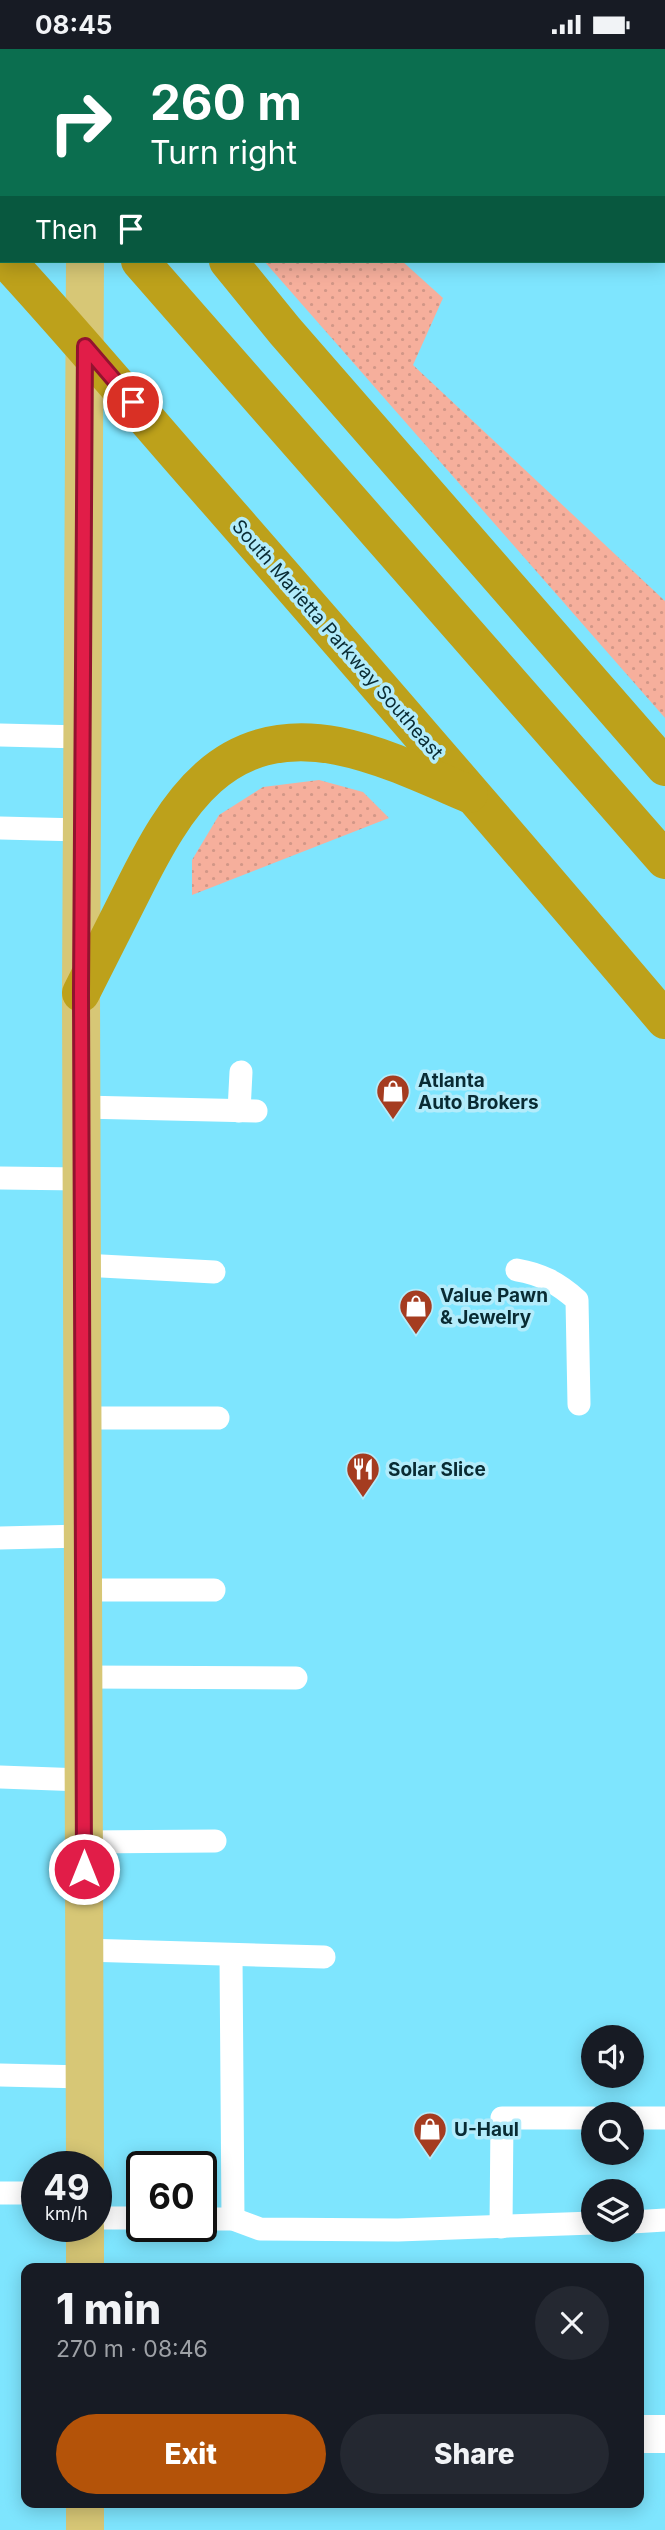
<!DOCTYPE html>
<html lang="en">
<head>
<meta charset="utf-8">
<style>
  :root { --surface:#171b24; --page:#242831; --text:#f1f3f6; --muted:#9ea1a6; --accent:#b45309 }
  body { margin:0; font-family:Inter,sans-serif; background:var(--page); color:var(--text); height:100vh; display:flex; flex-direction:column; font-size:26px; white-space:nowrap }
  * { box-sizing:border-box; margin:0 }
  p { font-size:23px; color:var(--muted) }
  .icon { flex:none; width:38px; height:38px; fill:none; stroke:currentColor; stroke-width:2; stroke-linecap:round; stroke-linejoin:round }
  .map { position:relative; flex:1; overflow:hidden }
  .drawer { position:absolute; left:21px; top:2214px; width:623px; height:245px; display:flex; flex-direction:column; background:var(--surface); border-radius:14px; box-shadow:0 4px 18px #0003 }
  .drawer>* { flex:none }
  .guide { position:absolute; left:0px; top:0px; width:665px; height:214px; box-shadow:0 4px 18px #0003; background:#0b6e4f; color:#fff; overflow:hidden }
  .fabs { position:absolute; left:581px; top:1976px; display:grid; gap:14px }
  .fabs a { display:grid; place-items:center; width:63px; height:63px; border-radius:50%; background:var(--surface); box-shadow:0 4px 18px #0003; font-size:35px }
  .speed { position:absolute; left:21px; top:2102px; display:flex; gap:14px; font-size:35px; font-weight:700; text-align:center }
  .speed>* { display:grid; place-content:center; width:91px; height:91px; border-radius:50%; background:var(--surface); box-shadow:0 4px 18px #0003; line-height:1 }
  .speed small { font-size:18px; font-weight:400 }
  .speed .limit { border:4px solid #111; border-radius:10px; background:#fff; color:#111 }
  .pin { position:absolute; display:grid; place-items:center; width:60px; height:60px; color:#fff; margin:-30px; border:4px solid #fff; border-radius:50%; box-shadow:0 2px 7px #0007 }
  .me { position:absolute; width:77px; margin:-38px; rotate:0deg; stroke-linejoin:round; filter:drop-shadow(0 0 5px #0008) }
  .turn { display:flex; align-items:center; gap:24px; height:147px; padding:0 35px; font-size:32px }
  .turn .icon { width:91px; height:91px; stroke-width:2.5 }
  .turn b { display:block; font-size:49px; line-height:60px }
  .then { display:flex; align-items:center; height:66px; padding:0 35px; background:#0003; gap:14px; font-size:26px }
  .round { display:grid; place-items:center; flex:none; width:74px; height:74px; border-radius:37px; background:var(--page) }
  .overview { display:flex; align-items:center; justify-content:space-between; height:119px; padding:0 35px }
  h1 { font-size:42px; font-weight:800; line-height:52px }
  .primary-button { display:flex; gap:14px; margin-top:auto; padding:14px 35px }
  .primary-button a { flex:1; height:80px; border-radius:42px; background:var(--accent); color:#fff; font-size:28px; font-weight:800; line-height:80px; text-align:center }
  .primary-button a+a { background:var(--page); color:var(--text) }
  .status { display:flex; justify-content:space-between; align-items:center; height:49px; padding:0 35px; background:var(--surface); direction:ltr }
  .status svg { height:19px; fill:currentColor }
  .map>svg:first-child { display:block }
</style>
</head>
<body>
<div class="status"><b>08:45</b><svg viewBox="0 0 49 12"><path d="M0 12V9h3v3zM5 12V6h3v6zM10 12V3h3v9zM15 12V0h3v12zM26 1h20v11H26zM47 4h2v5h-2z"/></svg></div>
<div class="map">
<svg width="665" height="2481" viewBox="0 0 665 2481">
  <defs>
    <pattern id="grass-dots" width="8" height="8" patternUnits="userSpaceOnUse" patternTransform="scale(1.75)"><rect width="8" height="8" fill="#f6af9c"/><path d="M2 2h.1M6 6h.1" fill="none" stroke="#d29787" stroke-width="1.8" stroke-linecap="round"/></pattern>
  </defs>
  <rect width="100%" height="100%" fill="#7ee5fe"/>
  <!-- grass -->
  <g fill="url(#grass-dots)">
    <path d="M264,212H402L443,249L413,316L665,552V669Z"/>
    <path d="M319,731L363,743L389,769L192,846V811L219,766L263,738Z"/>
  </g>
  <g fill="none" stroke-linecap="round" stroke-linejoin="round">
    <!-- lane -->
    <g stroke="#fff" stroke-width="23">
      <path d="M0,686L82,688"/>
      <path d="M0,779L82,781"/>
      <path d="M82,1058L256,1062"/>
      <path d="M239,1062L241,1023"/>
      <path d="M0,1129L82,1130"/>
      <path d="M83,1216L214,1223"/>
      <path d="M517,1221C541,1225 558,1234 577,1251L579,1355"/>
      <path d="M83,1369H218"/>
      <path d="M0,1489L83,1487"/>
      <path d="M83,1541H214"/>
      <path d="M84,1628L296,1629"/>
      <path d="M0,1728L83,1731"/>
      <path d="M84,1793L215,1792"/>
      <path d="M84,1901L324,1908"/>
      <path d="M231,1907L233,2170"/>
      <path d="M0,2026L85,2028"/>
      <path d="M632,2069H665"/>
      <path d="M0,2144H37"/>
      <path d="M96,2169H142"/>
      <path d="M201,2170H233L260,2180L398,2181L593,2174"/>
      <path d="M632,2173L665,2171"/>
      <path d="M501,2178L502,2069H593"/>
    </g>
    <!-- street -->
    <path stroke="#fff" stroke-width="38" d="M639,2385H665"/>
    <!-- primary -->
    <g stroke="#d7c776" stroke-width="38">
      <path d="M85,0V2"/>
      <path d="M85,212L81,944L85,2118"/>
      <path d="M85,2219V2177"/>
      <path d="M85,2454V2481"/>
    </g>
    <!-- highway -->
    <g stroke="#bda11b" stroke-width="38">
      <path d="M121,0L122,2"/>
      <path d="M0,50L2,52"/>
      <path d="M7,212C79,290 146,371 216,450C367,623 517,796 665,971"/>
      <path d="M140,212L665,811"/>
      <path d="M228,212L285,282L665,718"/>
      <path d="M81,944C98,910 115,877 132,843C176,754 223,675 338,697C383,706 427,727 469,745"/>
    </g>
  </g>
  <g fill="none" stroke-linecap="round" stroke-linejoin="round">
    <!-- route casing -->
    <g stroke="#92132f" stroke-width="18">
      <path id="route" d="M84,1820L81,944L85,297L133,353"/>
    </g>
    <!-- route -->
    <use href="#route" stroke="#e11d48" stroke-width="12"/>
  </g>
  <!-- icons -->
  <defs>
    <g id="shop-pin" transform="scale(1.75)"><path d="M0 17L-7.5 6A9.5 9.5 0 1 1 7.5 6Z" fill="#a53c20" stroke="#b3ecfb"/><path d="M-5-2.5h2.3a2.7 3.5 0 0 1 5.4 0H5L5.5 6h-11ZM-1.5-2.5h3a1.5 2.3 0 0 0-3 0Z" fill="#fff"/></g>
    <g id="restaurant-pin" transform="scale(1.75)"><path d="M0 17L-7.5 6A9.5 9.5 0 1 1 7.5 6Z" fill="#a53c20" stroke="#b3ecfb"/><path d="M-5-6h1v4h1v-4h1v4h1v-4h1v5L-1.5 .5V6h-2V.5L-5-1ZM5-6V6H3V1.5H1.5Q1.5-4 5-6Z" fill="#fff"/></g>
  </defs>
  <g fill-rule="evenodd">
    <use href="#shop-pin" x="393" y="1042"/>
    <use href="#shop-pin" x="416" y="1257"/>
    <use href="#restaurant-pin" x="363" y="1420"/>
    <use href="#shop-pin" x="430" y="2080"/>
  </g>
  <g text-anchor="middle" stroke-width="7" stroke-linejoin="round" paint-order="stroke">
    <!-- street labels -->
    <g font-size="19" fill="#092b33" stroke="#b3ecfb">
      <text transform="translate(338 590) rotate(49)" y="7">South Marietta Parkway Southeast</text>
    </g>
    <!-- poi labels -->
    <g font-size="19" font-weight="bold" fill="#092b33" stroke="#b3ecfb" text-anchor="start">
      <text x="418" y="1038">Atlanta<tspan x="418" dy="22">Auto Brokers</tspan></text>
      <text x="440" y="1253">Value Pawn<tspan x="440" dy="22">&amp; Jewelry</tspan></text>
      <text x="388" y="1427">Solar Slice</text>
      <text x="454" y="2087">U-Haul</text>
    </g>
  </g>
</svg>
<div class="fabs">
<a><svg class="icon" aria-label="sound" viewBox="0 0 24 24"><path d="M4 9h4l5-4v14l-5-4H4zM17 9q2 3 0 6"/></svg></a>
<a><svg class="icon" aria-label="search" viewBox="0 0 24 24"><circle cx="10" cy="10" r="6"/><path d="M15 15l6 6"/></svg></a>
<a><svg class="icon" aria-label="layers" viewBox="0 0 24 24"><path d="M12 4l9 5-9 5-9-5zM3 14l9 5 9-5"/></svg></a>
</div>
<div class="speed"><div>49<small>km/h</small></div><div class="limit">60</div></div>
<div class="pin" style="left:133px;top:353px;background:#d93025"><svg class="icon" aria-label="arrive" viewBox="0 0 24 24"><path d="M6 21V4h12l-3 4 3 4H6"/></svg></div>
<svg class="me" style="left:84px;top:1820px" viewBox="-20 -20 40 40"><circle r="17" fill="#e11d48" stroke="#fff" stroke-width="3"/><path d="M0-11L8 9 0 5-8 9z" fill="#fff"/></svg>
<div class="guide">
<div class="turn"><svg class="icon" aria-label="right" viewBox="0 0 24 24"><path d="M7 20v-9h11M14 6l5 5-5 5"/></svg><div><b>260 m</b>Turn right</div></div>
<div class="then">Then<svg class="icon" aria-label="arrive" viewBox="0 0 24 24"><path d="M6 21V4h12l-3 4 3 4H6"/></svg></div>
</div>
<section class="drawer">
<div class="overview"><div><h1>1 min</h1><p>270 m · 08:46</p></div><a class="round"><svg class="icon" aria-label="close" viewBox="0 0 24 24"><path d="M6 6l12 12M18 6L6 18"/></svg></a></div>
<div class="primary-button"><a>Exit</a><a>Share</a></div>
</section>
</div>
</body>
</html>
